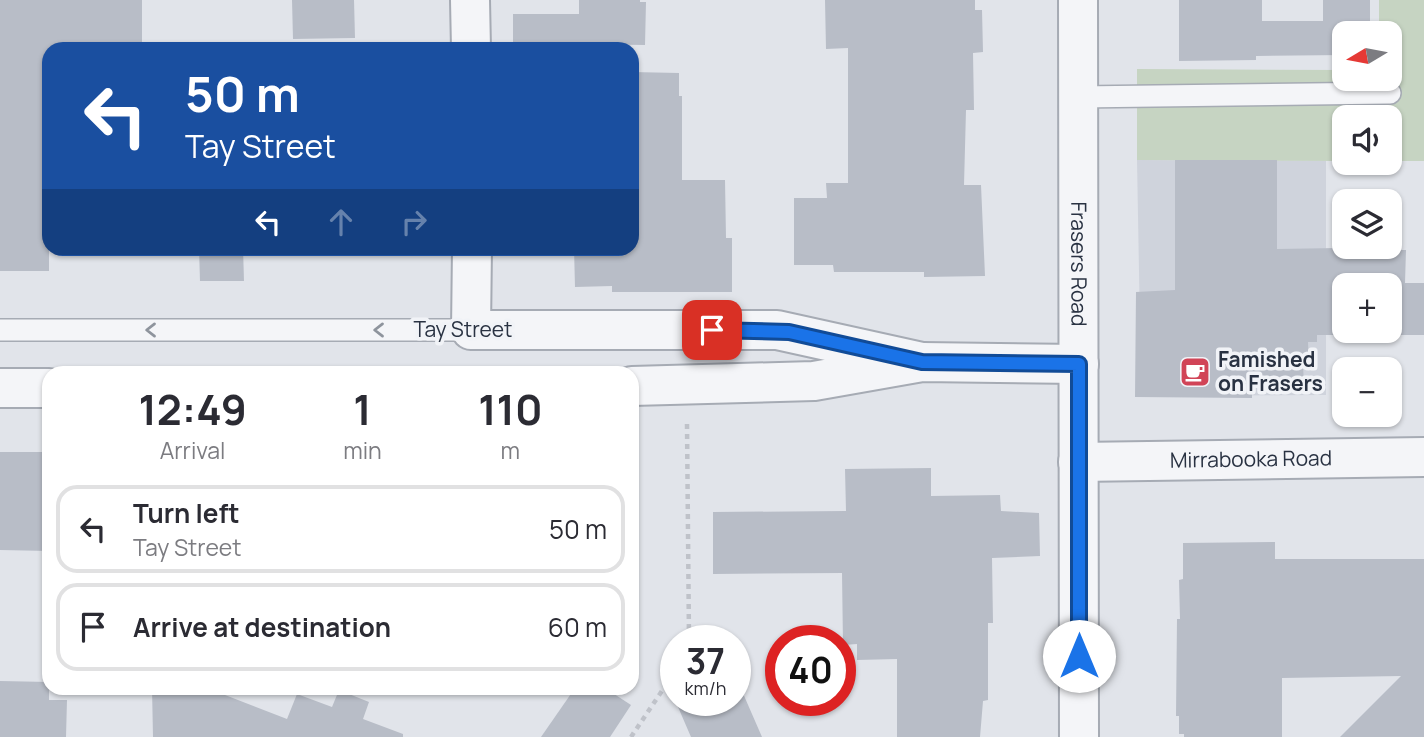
<!DOCTYPE html>
<html lang="en">
<head>
<meta charset="utf-8">
<style>
  :root { --surface:#fff; --page:#f7f7f7; --text:#2b2b33; --muted:#7c7c81; --line:#e1e1e2 }
  body { margin:0; font-family:Manrope,sans-serif; background:var(--page); color:var(--text); height:100vh; display:flex; flex-direction:column; font-size:26px; white-space:nowrap }
  * { box-sizing:border-box; margin:0 }
  p { font-size:23px; color:var(--muted) }
  .icon { flex:none; width:38px; height:38px; fill:none; stroke:currentColor; stroke-width:2; stroke-linecap:round; stroke-linejoin:round }
  .map { position:relative; flex:1; overflow:hidden }
  .details { position:absolute; left:42px; top:366px; width:597px; height:329px; display:flex; flex-direction:column; background:var(--surface); border-radius:21px; box-shadow:0 2px 5px #0004 }
  .details>* { flex:none }
  .top-card { position:absolute; left:42px; top:42px; width:597px; height:214px; border-radius:21px; box-shadow:0 2px 5px #0004; background:#1a4fa0; color:#fff; overflow:hidden }
  .needle { width:46px; rotate:260deg }
  .fabs { position:absolute; left:1332px; top:21px; display:grid; gap:14px }
  .fabs a { display:grid; place-items:center; width:70px; height:70px; border-radius:14px; background:var(--surface); box-shadow:0 2px 5px #0004; font-size:35px }
  .speed { position:absolute; left:660px; top:625px; display:flex; gap:14px; font-size:35px; font-weight:700; text-align:center }
  .speed>* { display:grid; place-content:center; width:91px; height:91px; border-radius:50%; background:var(--surface); box-shadow:0 2px 5px #0004; line-height:1 }
  .speed small { font-size:18px; font-weight:400 }
  .speed .limit { border:10px solid #d22; background:#fff; color:#111 }
  .pin { position:absolute; display:grid; place-items:center; width:60px; height:60px; color:#fff; margin:-30px; border-radius:14px; box-shadow:0 4px 10px #0006 }
  .me { position:absolute; width:77px; margin:-38px; rotate:0deg; stroke-linejoin:round; filter:drop-shadow(0 0 5px #0008) }
  .turn { display:flex; align-items:center; gap:24px; height:147px; padding:0 28px; font-size:32px }
  .turn .icon { width:91px; height:91px; stroke-width:2.5 }
  .turn b { display:block; font-size:49px; line-height:60px }
  .lanes { display:flex; align-items:center; height:66px; padding:0 28px; background:#0003; justify-content:center; gap:35px; direction:ltr }
  .lanes .off { opacity:.35 }
  .eta { display:flex; justify-content:space-evenly; align-items:center; height:119px; text-align:center }
  .eta b { font-size:42px; font-weight:700; line-height:49px }
  ul { padding:0; list-style:none }
  li { display:flex; align-items:center; gap:21px; height:88px; margin:0 14px 10px; padding:0 14px; border:4px solid var(--line); border-radius:21px }
  li div { flex:1 }
  li b { display:block; font-size:26px }
  li em { font-style:normal }
  .map>svg:first-child { display:block }
</style>
</head>
<body>
<div class="map">
<svg width="1424" height="737" viewBox="0 0 1424 737">
  <rect width="100%" height="100%" fill="#e1e4ea"/>
  <!-- built -->
  <path fill="#cfd3dc" d="M1137,160L1326,161V395L1151,396L1141,382Z"/>
  <!-- green -->
  <path fill="#c6d4c2" d="M1379,0H1424V161H1390V117H1344V161L1137,160V69L1344,70V79H1390V33H1379Z"/>
  <!-- building -->
  <g fill="#b8bdc7" fill-rule="evenodd">
    <path d="M0,0H142V46L49,49V271H0Z"/>
    <path d="M292,0H354L355,38L293,39Z"/>
    <path d="M579,0H640V2H646L645,45L513,43V14H579Z"/>
    <path d="M825,0H975V10H982L983,52L973,53L974,110H966L964,185H981L985,276L924,277V272H834L833,265H794V198H827L826,183H848V48L826,49Z"/>
    <path d="M1179,0H1262V21H1323V0H1370V33H1344V55L1256,56V60L1179,61Z"/>
    <path d="M632,72L679,73V96H682V180H725L726,238H732V292H612V286L575,287L574,248H632Z"/>
    <path d="M1175,160H1277V249L1400,247V250H1406L1405,283H1424V335H1317V342H1308L1309,364L1303,365L1304,385L1252,387V398L1135,397L1136,292L1175,290ZM1344,285H1390V331H1344Z"/>
    <path d="M199,248H243L244,281H200Z"/>
    <path d="M0,452H49V551L0,550Z"/>
    <path d="M931,468V496L1000,495L1001,511L1039,513L1040,556L992,558L993,623H988V700L983,701L980,737H897V659L857,660V644L843,645L842,573L713,574V512L846,511L845,469Z"/>
    <path d="M1275,542V559H1424V737H1340L1401,676L1282,678V737H1184V734H1179V716H1176L1177,619H1180L1179,580L1183,579V543Z"/>
    <path d="M735,675L762,737H691L675,700H735Z"/>
    <path d="M0,681L49,682V700H67L66,737H0Z"/>
    <path d="M152,688H207L287,719L297,694L332,707L339,690L369,702L363,719L403,734V737H153Z"/>
    <path d="M575,688H605L631,705L610,737H541Z"/>
  </g>
  <g fill="none" stroke-linecap="round" stroke-linejoin="round">
    <!-- service casing -->
    <g stroke="#a6abb4" stroke-width="24">
      <g id="service">
        <path d="M1078,97L1390,93"/>
        <path d="M0,330H471"/>
      </g>
    </g>
    <!-- minor casing -->
    <g stroke="#a6abb4" stroke-width="42">
      <g id="minor">
        <path d="M470,0L471,49"/>
        <path d="M472,248L471,330H777L922,362"/>
        <path d="M632,386L814,381L922,362L1079,364"/>
        <path d="M0,388H49"/>
      </g>
    </g>
    <!-- tertiary casing -->
    <g stroke="#a6abb4" stroke-width="42">
      <g id="tertiary">
        <path id="s1" d="M1078,0L1079,737"/>
        <path id="s2" d="M1078,462L1424,457"/>
      </g>
    </g>
    <!-- path -->
    <g stroke="#bfc2c9" stroke-width="4.5" stroke-dasharray="5 5" stroke-linecap="butt">
      <path d="M687,424L689,640"/>
      <path d="M631,737L676,670"/>
    </g>
    <!-- service -->
    <use href="#service" stroke="#f4f5f8" stroke-width="21"/>
    <!-- minor -->
    <use href="#minor" stroke="#f4f5f8" stroke-width="38"/>
    <!-- tertiary -->
    <use href="#tertiary" stroke="#f4f5f8" stroke-width="38"/>
  </g>
  <!-- one-way arrows -->
  <defs><path id="oneway-chevron" d="M-2-3.5L2.5 0L-2 3.5" fill="none" stroke-width="1.6" stroke-linecap="round" stroke-linejoin="round" transform="scale(1.75)"/></defs>
  <g stroke="#8e949d">
    <use href="#oneway-chevron" transform="translate(151 330) rotate(180)"/>
    <use href="#oneway-chevron" transform="translate(379 330) rotate(180)"/>
  </g>
  <g fill="none" stroke-linecap="round" stroke-linejoin="round">
    <!-- route casing -->
    <g stroke="#114b97" stroke-width="18">
      <path id="route" d="M712,330L789,332L922,362L1079,364V656"/>
    </g>
    <!-- route -->
    <use href="#route" stroke="#1a73e8" stroke-width="12"/>
  </g>
  <!-- icons -->
  <defs>
    <g id="cafe-square" transform="scale(1.575)"><rect x="-9" y="-9" width="18" height="18" rx="4" fill="#d14457" stroke="#f1f3f7"/><path d="M-5.5-4.5H6V0H3Q3 3.5 0 3.5H-2.5Q-5.5 3.5-5.5 0ZM3-3.2v2h1.7v-2ZM-6 4.5H4V6H-6Z" fill="#fff"/></g>
  </defs>
  <g fill-rule="evenodd">
    <use href="#cafe-square" x="1195" y="372"/>
  </g>
  <g text-anchor="middle" stroke-width="7" stroke-linejoin="round" paint-order="stroke">
    <!-- street labels -->
    <g font-size="21" fill="#293242" stroke="#f1f3f7">
      <text dy="7" stroke="none"><textPath href="#s1" startOffset="264">Frasers Road</textPath></text>
      <text x="463" y="337">Tay Street</text>
      <text dy="7" stroke="none"><textPath href="#s2" startOffset="173">Mirrabooka Road</textPath></text>
    </g>
    <!-- poi labels -->
    <g font-size="21" font-weight="bold" fill="#293242" stroke="#f1f3f7" text-anchor="start">
      <text x="1218" y="367">Famished<tspan x="1218" dy="24">on Frasers</tspan></text>
    </g>
  </g>
</svg>
<div class="fabs">
<a><svg class="needle" viewBox="-14 -14 28 28"><path d="M0-13l5 13h-10z" fill="#e53935"/><path d="M0 13l5-13h-10z" fill="#7c7c81"/></svg></a>
<a><svg class="icon" aria-label="sound" viewBox="0 0 24 24"><path d="M4 9h4l5-4v14l-5-4H4zM17 9q2 3 0 6"/></svg></a>
<a><svg class="icon" aria-label="layers" viewBox="0 0 24 24"><path d="M12 4l9 5-9 5-9-5zM3 14l9 5 9-5"/></svg></a>
<a>+</a>
<a>−</a>
</div>
<div class="speed"><div>37<small>km/h</small></div><div class="limit">40</div></div>
<div class="pin" style="left:712px;top:330px;background:#d93025"><svg class="icon" aria-label="arrive" viewBox="0 0 24 24"><path d="M6 21V4h12l-3 4 3 4H6"/></svg></div>
<svg class="me" style="left:1079px;top:656px" viewBox="-20 -20 40 40"><circle r="19" fill="#fff"/><path d="M0-13L10 11 0 6-10 11z" fill="#1a73e8"/></svg>
<div class="top-card">
<div class="turn"><svg class="icon" aria-label="left" viewBox="0 0 24 24"><path d="M17 20v-9H6M10 6l-5 5 5 5"/></svg><div><b>50 m</b>Tay Street</div></div>
<div class="lanes"><svg class="icon" aria-label="left" viewBox="0 0 24 24"><path d="M17 20v-9H6M10 6l-5 5 5 5"/></svg><svg class="icon off" aria-label="ahead" viewBox="0 0 24 24"><path d="M12 20V5M6 11l6-6 6 6"/></svg><svg class="icon off" aria-label="right" viewBox="0 0 24 24"><path d="M7 20v-9h11M14 6l5 5-5 5"/></svg></div>
</div>
<section class="details">
<div class="eta">
<div><b>12:49</b><p>Arrival</p></div>
<div><b>1</b><p>min</p></div>
<div><b>110</b><p>m</p></div>
</div>
<ul>
<li><svg class="icon" aria-label="left" viewBox="0 0 24 24"><path d="M17 20v-9H6M10 6l-5 5 5 5"/></svg><div><b>Turn left</b><p>Tay Street</p></div><em>50 m</em></li>
<li><svg class="icon" aria-label="arrive" viewBox="0 0 24 24"><path d="M6 21V4h12l-3 4 3 4H6"/></svg><div><b>Arrive at destination</b></div><em>60 m</em></li>
</ul>
</section>
</div>
</body>
</html>
